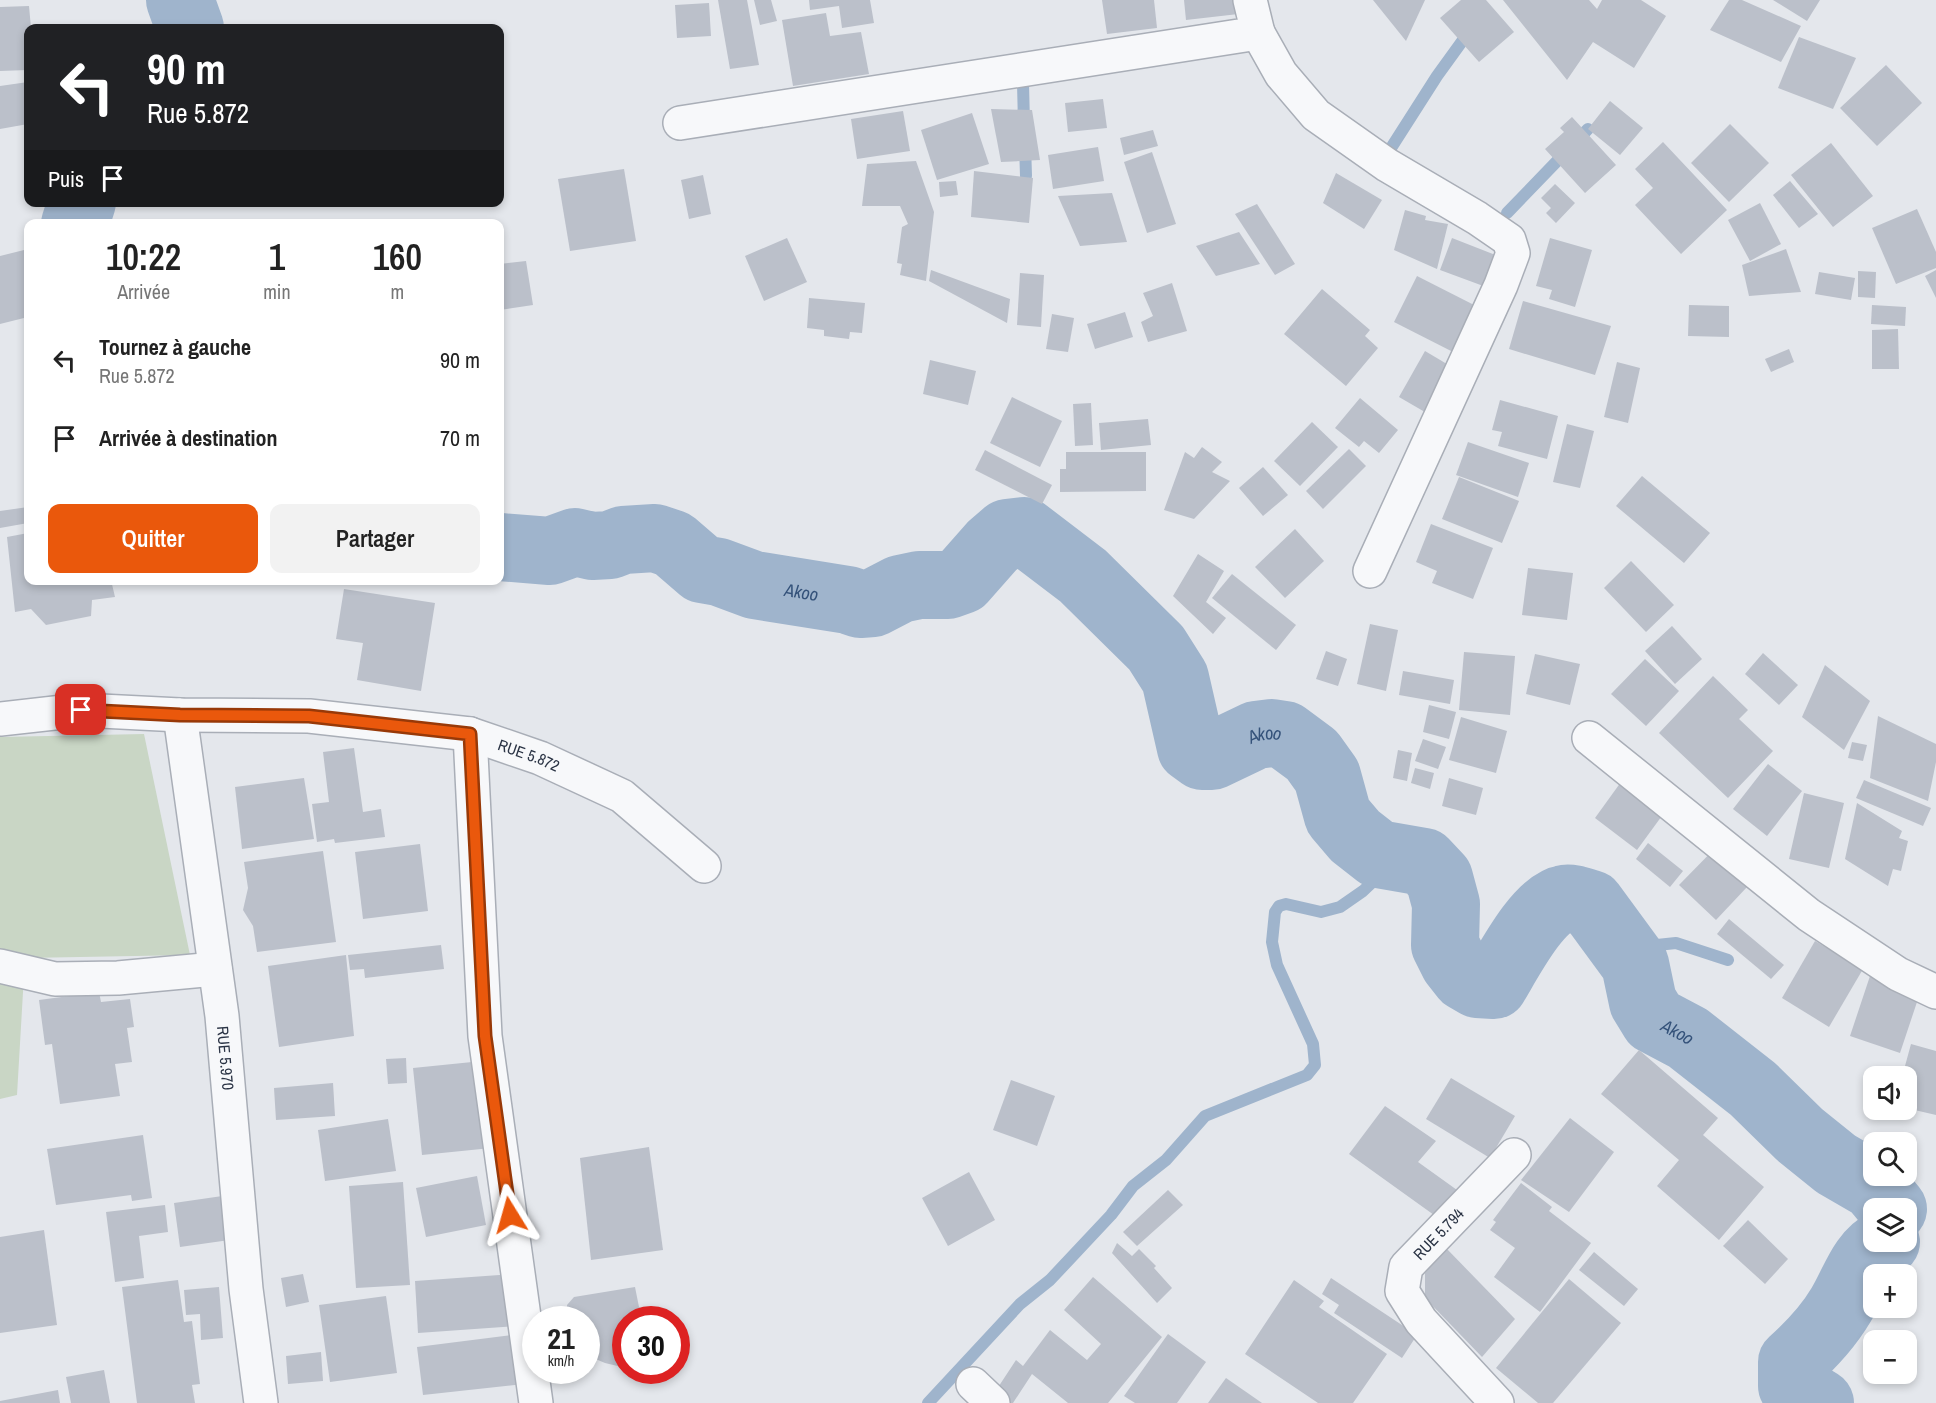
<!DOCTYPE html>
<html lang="fr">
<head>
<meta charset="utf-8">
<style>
  :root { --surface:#fff; --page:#f2f2f2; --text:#222; --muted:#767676; --accent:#ea580c }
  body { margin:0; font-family:"Archivo Narrow",sans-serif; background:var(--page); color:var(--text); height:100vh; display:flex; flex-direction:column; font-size:22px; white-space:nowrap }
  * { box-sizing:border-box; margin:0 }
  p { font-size:20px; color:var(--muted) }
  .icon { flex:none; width:33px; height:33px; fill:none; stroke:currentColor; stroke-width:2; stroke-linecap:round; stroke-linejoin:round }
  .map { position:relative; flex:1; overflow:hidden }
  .sheet { position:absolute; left:24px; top:219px; width:480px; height:366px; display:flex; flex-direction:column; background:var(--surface); border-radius:12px; box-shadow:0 3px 9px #0003 }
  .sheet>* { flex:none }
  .hud { position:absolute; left:24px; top:24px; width:480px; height:183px; border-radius:12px; box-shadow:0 3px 9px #0003; background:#202124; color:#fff; overflow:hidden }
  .buttons { position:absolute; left:1863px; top:1066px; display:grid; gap:12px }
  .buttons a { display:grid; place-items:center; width:54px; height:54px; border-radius:12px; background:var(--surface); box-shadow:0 3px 9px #0003; font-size:30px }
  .speed { position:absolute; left:522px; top:1306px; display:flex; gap:12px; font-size:30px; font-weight:700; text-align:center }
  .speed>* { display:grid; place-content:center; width:78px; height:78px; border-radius:50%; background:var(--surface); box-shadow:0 3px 9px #0003; line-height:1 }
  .speed small { font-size:15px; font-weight:400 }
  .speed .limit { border:9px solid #d22; background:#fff; color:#111 }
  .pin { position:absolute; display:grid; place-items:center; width:51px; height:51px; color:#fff; margin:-26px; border-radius:12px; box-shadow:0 3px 9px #0006 }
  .me { position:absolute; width:66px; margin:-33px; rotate:352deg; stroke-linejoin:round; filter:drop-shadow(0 0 4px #0008) }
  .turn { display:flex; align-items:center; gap:21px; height:126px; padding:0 24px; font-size:27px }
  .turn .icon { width:78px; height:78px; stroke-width:2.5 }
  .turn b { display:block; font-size:42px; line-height:51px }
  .then { display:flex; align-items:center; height:57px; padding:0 24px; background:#0003; gap:12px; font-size:22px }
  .eta { display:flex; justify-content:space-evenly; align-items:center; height:102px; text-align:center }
  .eta b { font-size:36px; font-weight:600; line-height:42px }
  .button { display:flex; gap:12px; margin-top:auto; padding:12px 24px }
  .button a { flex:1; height:69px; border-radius:12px; background:var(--accent); color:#fff; font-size:24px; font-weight:600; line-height:69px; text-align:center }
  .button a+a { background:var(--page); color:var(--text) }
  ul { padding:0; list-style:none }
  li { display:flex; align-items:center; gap:18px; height:78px; padding:0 24px }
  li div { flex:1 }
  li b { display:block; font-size:22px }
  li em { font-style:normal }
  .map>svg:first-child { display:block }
</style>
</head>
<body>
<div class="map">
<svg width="1936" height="1403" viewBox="0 0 1936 1403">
  <rect width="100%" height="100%" fill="#e4e7ec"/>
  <!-- green -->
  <path fill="#c9d6c5" d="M144,734L190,955L25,958L17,1095L0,1099V737Z"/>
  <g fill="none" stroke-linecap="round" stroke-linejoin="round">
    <!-- stream -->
    <g stroke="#9fb4cc" stroke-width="12">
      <path d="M1023,83L1024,124"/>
      <path d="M1025,144L1026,176"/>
      <path d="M1391,148L1437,76L1471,29"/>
      <path d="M1507,213L1588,129"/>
      <path d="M1635,964L1657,945L1676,943L1728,960"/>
      <path d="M928,1403L1020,1304L1050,1280L1111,1215L1133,1186L1166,1160L1205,1116L1307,1075L1315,1065L1313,1044L1277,965L1272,942L1275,912L1279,906L1286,904L1321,912L1340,907L1363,891L1381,874L1390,856"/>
    </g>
    <!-- river -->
    <g stroke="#9fb4cc" stroke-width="68">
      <path d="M180,0L190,28"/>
      <path d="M75,224L82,202"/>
      <path id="s1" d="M500,547L550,551L575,542L592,546L610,545L623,540L655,538L673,544L702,569L719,572L754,585L848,600L860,604L873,603L900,589L919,585H948L962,580L992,546L1007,533L1024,531L1083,576L1156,648L1175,678L1191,748L1202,756H1212L1256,735L1272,733L1285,735L1312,755L1327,776L1338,816L1355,836L1378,854L1424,862L1439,878L1446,904L1445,945L1454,963L1465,977L1477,984L1494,985C1507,964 1538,903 1564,899C1571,897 1583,902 1591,904L1635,964L1643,1002L1654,1020L1688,1038L1753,1089L1800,1135L1836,1164L1874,1186L1893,1209"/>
      <path d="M1820,1403L1792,1386V1362C1811,1345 1828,1327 1841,1305C1855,1282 1861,1255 1886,1242"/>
    </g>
  </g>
  <!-- building -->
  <g fill="#bbc0ca">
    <path d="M718,0H747L759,65L730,69Z"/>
    <path d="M754,0H771L777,21L760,25Z"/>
    <path d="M809,0H870L874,23L842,28L839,6L810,10Z"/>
    <path d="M1102,0H1154L1157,28L1107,34Z"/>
    <path d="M1184,0H1255L1256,12L1186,20Z"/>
    <path d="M1373,0H1425L1406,41Z"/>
    <path d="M1461,0H1486L1514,32L1479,62L1440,18Z"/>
    <path d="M1503,0H1589L1597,9L1602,0H1641L1666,16L1634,68L1593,42L1567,80Z"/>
    <path d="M1729,0H1742L1801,26L1781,62L1710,30Z"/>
    <path d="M1773,0H1820L1807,21Z"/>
    <path d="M709,3L711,36L677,38L675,5Z"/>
    <path d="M29,6L31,28H28V70L0,71V7Z"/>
    <path d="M826,13L830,36L861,32L869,74L793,86L782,20Z"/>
    <path d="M333,25L358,27V28H333Z"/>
    <path d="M1799,37L1856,58L1833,109L1778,88Z"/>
    <path d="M1886,65L1922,103L1877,146L1840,108Z"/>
    <path d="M28,82V124L0,129V86Z"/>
    <path d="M1103,99L1107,128L1068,132L1065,103Z"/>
    <path d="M1610,101L1643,128L1620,155L1588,129Z"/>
    <path d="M991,109L1032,110L1040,160L1001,162Z"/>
    <path d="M903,111L910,151L857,159L851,119Z"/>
    <path d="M972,113L989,164L937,180L921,130Z"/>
    <path d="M1572,117L1616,165L1585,193L1545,149L1564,132L1560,128Z"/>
    <path d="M1730,124L1769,163L1729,202L1691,163Z"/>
    <path d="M1153,130L1158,146L1124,155L1120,138Z"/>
    <path d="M1663,142L1727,210L1681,254L1635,205L1653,188L1635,169Z"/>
    <path d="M1831,143L1873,196L1833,227L1791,175Z"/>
    <path d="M1098,147L1104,181L1053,189L1048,155Z"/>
    <path d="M1152,152L1176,224L1147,233L1124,162Z"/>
    <path d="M916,161L934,212L926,281L900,275L902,264L897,263L902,227L908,224L900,206H862L867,164Z"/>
    <path d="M624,169L636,241L570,251L558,179Z"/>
    <path d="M974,171L1033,178L1029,223L971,217Z"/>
    <path d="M1336,173L1382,200L1364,229L1323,203Z"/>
    <path d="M703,175L711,214L689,219L681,180Z"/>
    <path d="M956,181L958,195L940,197L939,182Z"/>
    <path d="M1790,181L1818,214L1799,228L1773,195Z"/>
    <path d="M1555,184L1575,203L1556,223L1546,213L1551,208L1541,198Z"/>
    <path d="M1112,193L1127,242L1080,246L1058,196Z"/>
    <path d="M1760,203L1781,244L1750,261L1728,220Z"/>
    <path d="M1257,204L1295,264L1275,275L1235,214Z"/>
    <path d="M1917,209L1936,252V268L1896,284L1872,228Z"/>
    <path d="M1405,210L1426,216L1425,220L1448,224L1437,269L1394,250Z"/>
    <path d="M1239,232L1260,264L1216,276L1196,246Z"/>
    <path d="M787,238L807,282L764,301L745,256Z"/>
    <path d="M1452,238L1498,256L1486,287L1440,270Z"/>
    <path d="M1550,238L1592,250L1575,307L1549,299L1552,290L1536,286Z"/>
    <path d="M28,249V317L0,324V256Z"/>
    <path d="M1786,249L1801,292L1749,296L1742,265Z"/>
    <path d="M526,261L533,305L500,310V264Z"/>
    <path d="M931,270L1010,299L1007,323L929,281Z"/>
    <path d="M1936,270V298L1925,276Z"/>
    <path d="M1858,271L1876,272L1875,298L1858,297Z"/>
    <path d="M1819,272L1855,278L1851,300L1815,294Z"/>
    <path d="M1020,273L1044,275L1041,327L1017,325Z"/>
    <path d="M1417,276L1478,307L1455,353L1394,322Z"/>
    <path d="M1172,283L1187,331L1148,342L1141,322L1153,316L1143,293Z"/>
    <path d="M1322,289L1370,330L1365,336L1378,348L1346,386L1284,334Z"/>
    <path d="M809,298L865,303L862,333L850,332L849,339L824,336V330L807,328Z"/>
    <path d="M1523,301L1611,326L1595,375L1509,349Z"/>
    <path d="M1689,305L1729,306V337L1688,336Z"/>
    <path d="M1872,305L1906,307L1905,326L1871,324Z"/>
    <path d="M1125,312L1133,337L1095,349L1087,324Z"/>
    <path d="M1052,314L1074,318L1068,352L1046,349Z"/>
    <path d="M1898,329L1899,369H1872V330Z"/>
    <path d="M1789,349L1794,362L1771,372L1765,359Z"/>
    <path d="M1425,351L1457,370L1430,415L1399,397Z"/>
    <path d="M930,360L976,371L968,405L923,394Z"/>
    <path d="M1617,362L1640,368L1628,423L1604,417Z"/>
    <path d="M1012,397L1062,421L1040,467L990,443Z"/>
    <path d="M1360,398L1398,430L1379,453L1364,441L1359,447L1335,428Z"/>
    <path d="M1500,400L1558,416L1547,459L1498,446L1502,432L1492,430Z"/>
    <path d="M1091,403L1093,445L1075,446L1073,404Z"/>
    <path d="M1148,419L1151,445L1101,450L1099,423Z"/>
    <path d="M1312,422L1338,447L1300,486L1274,461Z"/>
    <path d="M1567,424L1594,431L1580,488L1553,482Z"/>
    <path d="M1468,442L1529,463L1518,497L1456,475Z"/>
    <path d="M1202,447L1222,462L1212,472L1230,481L1194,519L1164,510L1185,452L1194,458Z"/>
    <path d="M1349,449L1366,466L1323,509L1306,491Z"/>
    <path d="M985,450L1052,485L1042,504L975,470Z"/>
    <path d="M1066,452H1146V491L1060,492V469H1066Z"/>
    <path d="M1263,467L1288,495L1263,516L1239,488Z"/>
    <path d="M1642,476L1710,533L1684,563L1616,506Z"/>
    <path d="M1459,477L1519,501L1502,543L1442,519Z"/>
    <path d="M28,507V523L0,528V511Z"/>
    <path d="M1431,524L1493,548L1473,599L1432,583L1437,571L1416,562Z"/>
    <path d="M1295,529L1324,561L1285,598L1255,567Z"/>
    <path d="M28,533V580H111L115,597L92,600L91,616L46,625L31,609L15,612L7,537Z"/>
    <path d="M1198,554L1224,571L1206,602L1226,618L1213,634L1173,596Z"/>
    <path d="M1631,561L1674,605L1646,632L1604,588Z"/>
    <path d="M1528,568L1573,573L1567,620L1522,615Z"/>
    <path d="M1232,574L1296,625L1276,650L1212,598Z"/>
    <path d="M344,589L435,603L421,691L357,680L363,643L336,639Z"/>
    <path d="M1370,624L1398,630L1386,691L1357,684Z"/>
    <path d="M1672,626L1702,659L1675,684L1645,651Z"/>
    <path d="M1326,651L1347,659L1338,686L1316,679Z"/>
    <path d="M1464,652L1515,656L1510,715L1459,710Z"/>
    <path d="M1763,653L1798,685L1779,705L1745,674Z"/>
    <path d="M1535,654L1580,664L1570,705L1526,694Z"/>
    <path d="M1645,659L1679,691L1646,726L1611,694Z"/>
    <path d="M1825,665L1870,701L1844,750L1802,717Z"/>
    <path d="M1403,671L1454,680L1450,704L1399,695Z"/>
    <path d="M1713,676L1748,710L1739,719L1773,751L1728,798L1659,733Z"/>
    <path d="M1429,705L1456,712L1449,739L1423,732Z"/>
    <path d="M1878,716L1936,744V762L1928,801L1870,778Z"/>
    <path d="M1461,717L1507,731L1496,773L1449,760Z"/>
    <path d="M1423,739L1446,747L1438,769L1415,761Z"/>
    <path d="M1852,742L1867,745L1863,761L1848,758Z"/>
    <path d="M354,748L363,812L381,809L385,837L335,843L334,839L317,842L312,804L329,802L323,752Z"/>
    <path d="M1398,750L1412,753L1407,781L1393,778Z"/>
    <path d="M1768,764L1802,791L1767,836L1733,809Z"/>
    <path d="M1415,768L1434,773L1430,789L1411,783Z"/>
    <path d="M304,778L314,839L242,849L235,787Z"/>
    <path d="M1449,778L1483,788L1476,815L1442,806Z"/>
    <path d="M1864,780L1931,808L1923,826L1856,798Z"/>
    <path d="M1621,782L1664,813L1637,850L1595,818Z"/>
    <path d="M1804,793L1844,803L1829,868L1789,859Z"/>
    <path d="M1857,803L1902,831L1899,838L1908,841L1901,871L1893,869L1888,886L1845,859Z"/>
    <path d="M1727,836L1763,870L1716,920L1679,885Z"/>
    <path d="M1648,843L1683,871L1670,887L1636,859Z"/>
    <path d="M420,844L428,911L363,919L355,852Z"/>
    <path d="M323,851L336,942L257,952L253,926L243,910L248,888L244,862Z"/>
    <path d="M1729,919L1784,965L1771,979L1717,934Z"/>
    <path d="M1815,941L1863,969L1829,1027L1782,998Z"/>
    <path d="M441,945L444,969L365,978L364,969L350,970L348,955Z"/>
    <path d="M346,955L354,1036L279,1047L268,966Z"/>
    <path d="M1870,976L1920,993L1900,1053L1850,1036Z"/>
    <path d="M99,992L101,1002L130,999L134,1027L127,1028L132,1062L115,1064L120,1096L60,1104L52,1044L45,1045L39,1000Z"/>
    <path d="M1911,1044L1936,1051V1115L1906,1108V1077H1902Z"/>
    <path d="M1639,1050L1718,1118L1703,1135L1764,1187L1719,1240L1657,1186L1679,1160L1601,1094Z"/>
    <path d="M406,1058L407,1083L388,1084L386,1059Z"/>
    <path d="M492,1060L501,1147L422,1155L413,1068Z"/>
    <path d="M1451,1078L1515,1116L1490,1158L1426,1119Z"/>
    <path d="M1011,1080L1055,1096L1037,1146L993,1130Z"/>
    <path d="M333,1083L335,1116L276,1120L274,1088Z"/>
    <path d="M1385,1106L1436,1141L1418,1162L1457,1190L1434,1215L1349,1154Z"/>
    <path d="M1570,1118L1614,1152L1569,1212L1521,1180Z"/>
    <path d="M388,1119L396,1171L325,1181L318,1130Z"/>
    <path d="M143,1135L152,1198L132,1201L131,1195L56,1205L47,1149Z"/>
    <path d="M649,1147L663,1250L591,1260L580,1158Z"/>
    <path d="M969,1172L995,1220L948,1246L922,1198Z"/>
    <path d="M477,1176L486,1225L426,1237L416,1188Z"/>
    <path d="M403,1182L410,1285L356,1288L349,1186Z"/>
    <path d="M1521,1183L1552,1207L1549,1211L1591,1243L1540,1312L1494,1277L1515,1248L1490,1230L1496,1222L1493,1220Z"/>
    <path d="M1168,1190L1183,1205L1137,1246L1123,1232Z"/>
    <path d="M250,1192L257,1236L180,1247L174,1203Z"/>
    <path d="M165,1205L168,1232L139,1236L144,1278L115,1282L106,1212Z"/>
    <path d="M1748,1220L1788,1259L1765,1284L1723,1246Z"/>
    <path d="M44,1230L57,1325L0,1333V1237Z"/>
    <path d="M1117,1243L1132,1256L1139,1249L1156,1266L1154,1268L1172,1288L1157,1303L1112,1253Z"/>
    <path d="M1446,1248L1515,1319L1482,1357L1425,1298V1273Z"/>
    <path d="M1594,1252L1638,1289L1624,1306L1579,1270Z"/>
    <path d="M303,1274L309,1302L286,1307L281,1278Z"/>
    <path d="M513,1274L517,1326L418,1333L415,1281Z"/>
    <path d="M1093,1277L1162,1337L1108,1403H1068L1032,1374L1013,1403H1005L993,1395L1016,1360L1023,1366L1050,1330L1087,1360L1101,1344L1064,1310Z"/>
    <path d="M1331,1278L1417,1335L1402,1358L1334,1313L1339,1305L1322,1294Z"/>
    <path d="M1569,1279L1621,1323L1553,1403H1538L1496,1368Z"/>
    <path d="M178,1280L184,1322L192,1321L200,1384L192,1385L195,1403H137L122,1287Z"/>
    <path d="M1294,1280L1324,1301L1319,1307L1387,1354L1353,1403H1318L1245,1354Z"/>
    <path d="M219,1287L223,1338L201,1340L200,1314L186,1315L184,1290Z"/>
    <path d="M635,1287L639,1307L647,1313L650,1320H626V1368L605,1363L586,1355V1349L594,1347L588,1321L573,1320L568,1316L567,1305L574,1297Z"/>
    <path d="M386,1296L397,1373L330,1382L319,1305Z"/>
    <path d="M519,1334L524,1384L423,1395L417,1347Z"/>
    <path d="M1168,1334L1206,1362L1177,1403H1135L1124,1396Z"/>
    <path d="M321,1352L323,1381L288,1384L286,1356Z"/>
    <path d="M104,1370L110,1403H71L66,1377Z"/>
    <path d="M1226,1378L1262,1403H1208Z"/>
    <path d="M58,1390L60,1403H0V1401Z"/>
  </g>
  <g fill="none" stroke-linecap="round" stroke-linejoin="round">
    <!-- minor casing -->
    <g stroke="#a9aeb7" stroke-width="36">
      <g id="minor">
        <path d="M1258,33L1281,74L1316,115L1387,165L1477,218L1509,240L1513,253L1501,285L1370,571"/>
        <path d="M680,123L1258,33L1250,0"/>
        <path id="s2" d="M180,715L222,1016L246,1289L261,1403"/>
        <path id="s3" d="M0,719L81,710L180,715L309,716L470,734L540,758L622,796L704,866"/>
        <path d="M470,734L485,1036L536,1403"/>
        <path d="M1589,738L1809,915L1898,974L1936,992"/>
        <path d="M0,966L55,979L118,978L215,969"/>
        <path d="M973,1384L993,1403"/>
        <path id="s4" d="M1497,1403L1421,1321L1402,1291L1406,1267L1514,1155"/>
      </g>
    </g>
    <!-- minor -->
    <use href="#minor" stroke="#f7f8fa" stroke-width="33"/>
  </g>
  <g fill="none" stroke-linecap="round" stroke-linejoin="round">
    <!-- route casing -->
    <g stroke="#983908" stroke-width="15">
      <path id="route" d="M81,710L180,715L309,716L470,734L485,1036L510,1215"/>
    </g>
    <!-- route -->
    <use href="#route" stroke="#ea580c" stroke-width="10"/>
  </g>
  <g text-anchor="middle" stroke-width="4.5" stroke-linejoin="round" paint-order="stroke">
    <!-- street labels -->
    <g font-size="16" fill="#2b3445" stroke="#f4f6f9">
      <text dy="6" stroke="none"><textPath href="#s3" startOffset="534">RUE 5.872</textPath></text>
      <text dy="6" stroke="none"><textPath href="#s2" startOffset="346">RUE 5.970</textPath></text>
      <text dy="6" stroke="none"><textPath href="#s4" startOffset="218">RUE 5.794</textPath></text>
    </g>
    <!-- water labels -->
    <g font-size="18" font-style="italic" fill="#34527a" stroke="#f4f6f9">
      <text dy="6" stroke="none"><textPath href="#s1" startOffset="318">Akoo</textPath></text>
      <text dy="6" stroke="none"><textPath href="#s1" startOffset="932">Akoo</textPath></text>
      <text dy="6" stroke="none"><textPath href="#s1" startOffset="1616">Akoo</textPath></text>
    </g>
  </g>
</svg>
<div class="buttons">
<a><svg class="icon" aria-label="sound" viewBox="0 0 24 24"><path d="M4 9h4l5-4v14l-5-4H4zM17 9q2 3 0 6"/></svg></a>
<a><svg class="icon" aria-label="search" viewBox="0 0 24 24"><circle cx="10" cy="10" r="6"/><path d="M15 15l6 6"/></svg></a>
<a><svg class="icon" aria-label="layers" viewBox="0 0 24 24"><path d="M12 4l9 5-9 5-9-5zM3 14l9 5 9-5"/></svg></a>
<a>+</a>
<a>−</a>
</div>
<div class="speed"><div>21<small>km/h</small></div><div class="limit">30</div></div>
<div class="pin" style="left:81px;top:710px;background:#d93025"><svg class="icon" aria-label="arrive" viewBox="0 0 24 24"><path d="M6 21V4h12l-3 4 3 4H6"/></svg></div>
<svg class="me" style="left:510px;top:1215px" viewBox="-20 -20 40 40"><path d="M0-17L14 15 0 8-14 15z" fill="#ea580c" stroke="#fff" stroke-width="4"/></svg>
<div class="hud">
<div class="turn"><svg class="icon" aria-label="left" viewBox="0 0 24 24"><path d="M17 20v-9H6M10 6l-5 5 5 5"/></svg><div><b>90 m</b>Rue 5.872</div></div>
<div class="then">Puis<svg class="icon" aria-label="arrive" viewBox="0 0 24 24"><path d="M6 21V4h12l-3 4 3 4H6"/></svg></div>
</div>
<section class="sheet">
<div class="eta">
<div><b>10:22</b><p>Arrivée</p></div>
<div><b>1</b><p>min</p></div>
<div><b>160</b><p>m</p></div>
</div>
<ul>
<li><svg class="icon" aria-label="left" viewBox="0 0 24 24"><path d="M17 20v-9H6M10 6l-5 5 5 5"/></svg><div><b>Tournez à gauche</b><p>Rue 5.872</p></div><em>90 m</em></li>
<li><svg class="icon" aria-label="arrive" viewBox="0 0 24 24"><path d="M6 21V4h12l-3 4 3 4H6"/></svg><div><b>Arrivée à destination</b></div><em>70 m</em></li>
</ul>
<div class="button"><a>Quitter</a><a>Partager</a></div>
</section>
</div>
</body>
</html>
